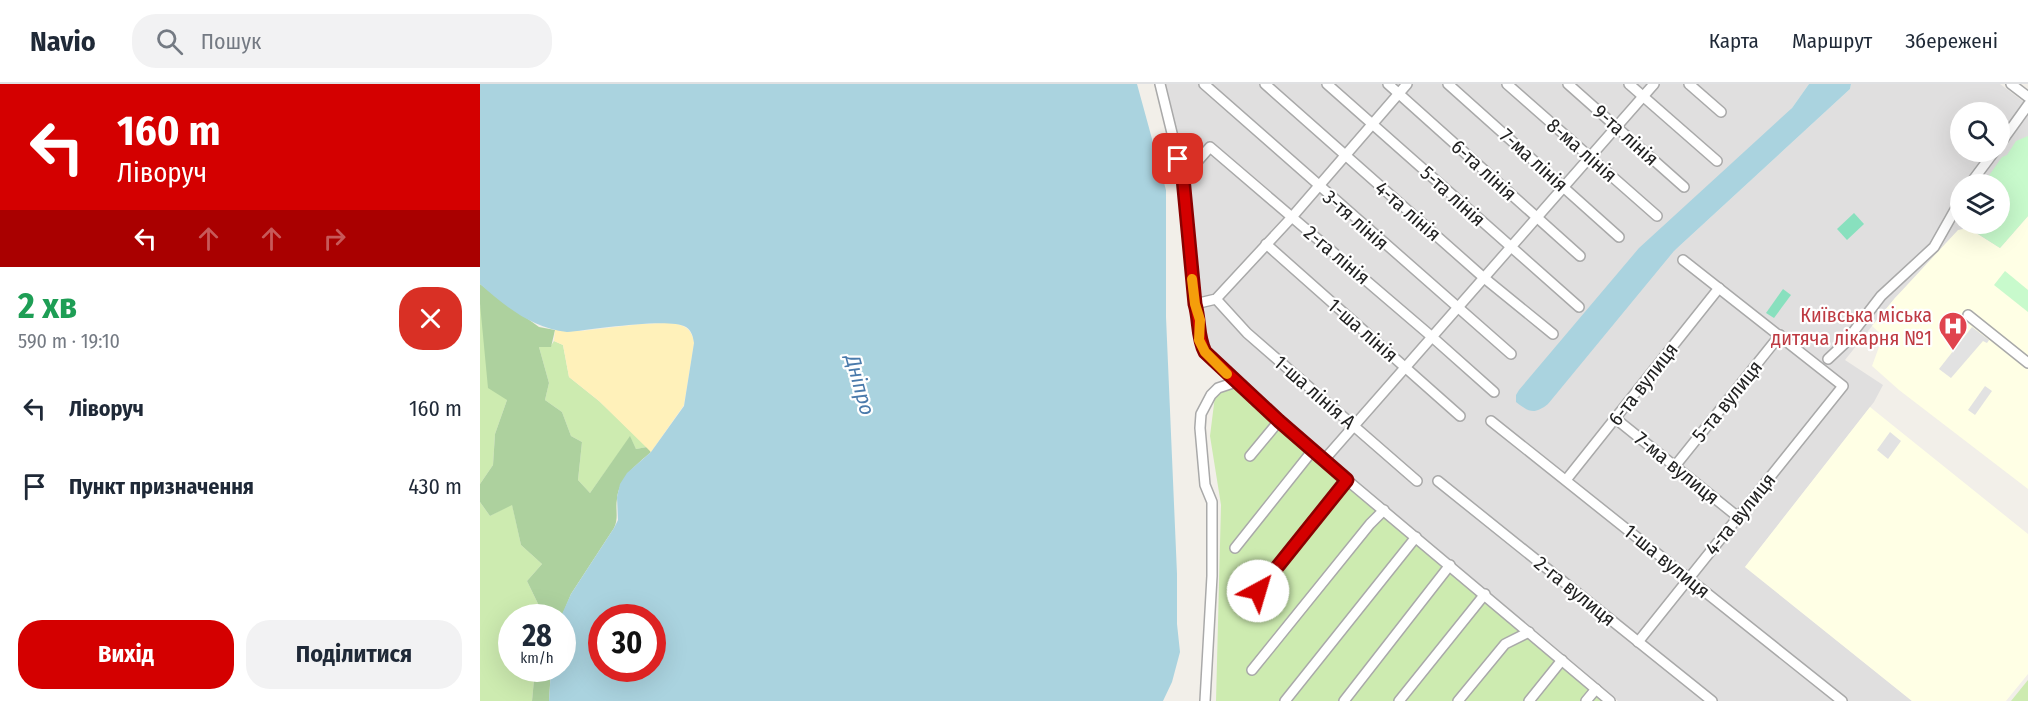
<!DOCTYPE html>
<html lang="uk">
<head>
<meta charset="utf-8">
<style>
  :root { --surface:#fff; --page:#f2f2f3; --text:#1f2937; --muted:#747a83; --line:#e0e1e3; --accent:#d40000 }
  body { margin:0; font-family:"Fira Sans Condensed",sans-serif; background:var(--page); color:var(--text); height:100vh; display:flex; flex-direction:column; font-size:22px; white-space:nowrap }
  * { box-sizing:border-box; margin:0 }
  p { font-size:20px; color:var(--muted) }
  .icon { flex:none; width:33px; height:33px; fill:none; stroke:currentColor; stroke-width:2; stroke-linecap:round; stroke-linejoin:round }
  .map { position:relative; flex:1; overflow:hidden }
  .side { display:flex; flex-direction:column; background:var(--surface); width:480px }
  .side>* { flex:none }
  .top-card { background:#d40000; color:#fff; overflow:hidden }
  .controls { position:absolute; left:1470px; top:18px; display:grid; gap:12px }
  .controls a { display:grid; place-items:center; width:60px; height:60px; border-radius:50%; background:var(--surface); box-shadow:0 6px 24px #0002; font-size:30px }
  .speed { position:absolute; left:18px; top:520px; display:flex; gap:12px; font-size:30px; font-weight:700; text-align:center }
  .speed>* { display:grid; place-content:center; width:78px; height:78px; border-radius:50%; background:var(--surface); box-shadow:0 6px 24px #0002; line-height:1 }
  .speed small { font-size:15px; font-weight:400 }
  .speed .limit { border:9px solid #d22; background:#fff; color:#111 }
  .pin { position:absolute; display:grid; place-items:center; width:51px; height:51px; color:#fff; margin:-26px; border-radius:12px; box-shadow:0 3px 9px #0006 }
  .me { position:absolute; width:66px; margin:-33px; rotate:39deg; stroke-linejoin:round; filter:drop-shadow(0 0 4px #0008) }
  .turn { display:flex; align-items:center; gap:21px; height:126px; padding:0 18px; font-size:27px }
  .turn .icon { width:78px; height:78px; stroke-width:2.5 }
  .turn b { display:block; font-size:42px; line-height:51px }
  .lanes { display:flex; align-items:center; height:57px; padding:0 18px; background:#0003; justify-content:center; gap:30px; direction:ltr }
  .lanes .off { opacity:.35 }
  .round { display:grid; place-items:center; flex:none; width:63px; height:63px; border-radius:24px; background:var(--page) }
  .head { display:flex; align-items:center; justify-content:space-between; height:102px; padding:0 18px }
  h1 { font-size:36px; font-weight:700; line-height:45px; color:#1e9e55 }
  .action { display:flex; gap:12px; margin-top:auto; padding:12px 18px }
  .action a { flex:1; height:69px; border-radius:24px; background:var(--accent); color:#fff; font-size:24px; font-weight:700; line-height:69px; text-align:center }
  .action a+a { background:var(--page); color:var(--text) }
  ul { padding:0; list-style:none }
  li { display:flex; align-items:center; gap:18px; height:78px; padding:0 18px }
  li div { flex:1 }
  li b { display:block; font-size:22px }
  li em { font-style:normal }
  header { display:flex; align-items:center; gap:36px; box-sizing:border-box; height:84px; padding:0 30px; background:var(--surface); border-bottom:2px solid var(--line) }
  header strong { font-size:28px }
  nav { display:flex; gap:33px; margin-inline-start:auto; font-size:21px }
  .search { width:420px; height:54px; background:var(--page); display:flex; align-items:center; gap:15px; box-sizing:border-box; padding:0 21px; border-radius:24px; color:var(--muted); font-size:22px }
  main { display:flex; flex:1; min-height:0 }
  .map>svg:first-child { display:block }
</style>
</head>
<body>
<header>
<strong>Navio</strong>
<div class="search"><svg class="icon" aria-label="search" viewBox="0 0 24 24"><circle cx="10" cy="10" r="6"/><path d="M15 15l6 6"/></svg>Пошук</div>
<nav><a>Карта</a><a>Маршрут</a><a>Збережені</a></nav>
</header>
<main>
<section class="side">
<div class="top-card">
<div class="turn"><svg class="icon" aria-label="left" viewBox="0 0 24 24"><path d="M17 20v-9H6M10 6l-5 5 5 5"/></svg><div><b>160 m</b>Ліворуч</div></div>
<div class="lanes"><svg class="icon" aria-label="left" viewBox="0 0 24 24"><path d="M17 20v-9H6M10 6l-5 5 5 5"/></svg><svg class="icon off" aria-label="ahead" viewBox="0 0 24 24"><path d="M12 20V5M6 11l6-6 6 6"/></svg><svg class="icon off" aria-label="ahead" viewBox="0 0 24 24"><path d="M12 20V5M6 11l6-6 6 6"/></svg><svg class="icon off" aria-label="right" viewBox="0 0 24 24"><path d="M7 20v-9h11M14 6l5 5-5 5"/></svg></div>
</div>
<div class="head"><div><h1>2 хв</h1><p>590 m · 19:10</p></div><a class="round" style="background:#d93025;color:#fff"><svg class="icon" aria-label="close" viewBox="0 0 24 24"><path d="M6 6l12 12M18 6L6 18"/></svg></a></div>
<ul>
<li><svg class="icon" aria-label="left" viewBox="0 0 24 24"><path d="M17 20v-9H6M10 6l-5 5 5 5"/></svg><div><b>Ліворуч</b></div><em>160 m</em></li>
<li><svg class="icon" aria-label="arrive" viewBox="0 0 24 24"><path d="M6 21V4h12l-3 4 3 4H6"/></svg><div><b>Пункт призначення</b></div><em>430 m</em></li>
</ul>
<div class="action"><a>Вихід</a><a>Поділитися</a></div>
</section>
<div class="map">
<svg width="1548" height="617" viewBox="0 0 1548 617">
  <rect width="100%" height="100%" fill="#f2efe9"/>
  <!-- residential -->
  <path fill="#e0dfdf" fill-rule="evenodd" d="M680,0H1329L1312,24L1068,320L1194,167L1370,5L1371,0H1520L1548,21V132L1520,164L1488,144L1415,214L1392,242L1365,276L1403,301L1394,318L1265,483L1432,617H1138L917,431L914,434L725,268L703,94ZM1480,28H1520V68H1480ZM1480,100H1520V140H1480Z"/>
  <!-- education -->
  <g fill="#ffffe5">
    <path d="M1548,132V405L1419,306L1392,282L1403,252L1392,242L1415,214L1478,146L1488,144L1520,164Z"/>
    <path d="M1390,323L1548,450V590L1526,617H1432L1265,483Z"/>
  </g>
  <!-- grass -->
  <g fill="#cdebb0">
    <path d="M0,220L27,316L15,350L13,381L0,400Z"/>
    <path d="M74,257L83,261L89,293L119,317L167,363L156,365L150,353L110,409L98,396L102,358L91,352L82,328L65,316L69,299L59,263H70Z"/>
    <path d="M752,302L1123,617H736L741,421L730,352L735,312Z"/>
    <path d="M0,418L10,432L32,420L41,461L62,480L47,497L62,528L61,534H32V585H55L52,617H0Z"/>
    <path d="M1548,596V617H1531Z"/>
  </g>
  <!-- forest -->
  <g fill="#add19e">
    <path d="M0,200L59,243L75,246L71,263H59L69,299L65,316L82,328L91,352L102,358L98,396L110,409L150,352L156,365L167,363L171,368C156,381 139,394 137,415C135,425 139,434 134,444L91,510L81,534H61L62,528L47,497L62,480L41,461L32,421L10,432L0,418V400L13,381L15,350L27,316L8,304L0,220Z"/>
    <path d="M55,585H71L69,617H52Z"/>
  </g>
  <!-- sand -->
  <path fill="#fff1ba" d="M161,240C181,240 211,232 214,259L204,321L171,368L119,317L89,293L83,261L74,257L75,246L101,247Z"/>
  <!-- park -->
  <g fill="#c8facc">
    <path d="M1548,52V132L1520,164L1495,148L1494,140H1520V100H1503L1522,73L1527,71L1536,57Z"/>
    <path d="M1525,187L1548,206V228L1514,201Z"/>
  </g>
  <!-- pitch -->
  <g fill="#88e0be">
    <path d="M1374,129L1384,140L1367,156L1357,145Z"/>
    <path d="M1303,205L1311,211L1294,234L1286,229Z"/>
  </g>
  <!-- parking -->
  <g fill="#e2e2e2">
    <path d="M1492,243L1509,256L1507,259L1503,257L1471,294L1459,285Z"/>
    <path d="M1505,302L1512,307L1495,331L1488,326Z"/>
    <path d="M1410,348L1421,357L1408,375L1397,366Z"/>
  </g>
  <!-- water -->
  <g fill="#aad3df" fill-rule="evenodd">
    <path d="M0,0H657L686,106V233L697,490V540L700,568L692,598L683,617H69L71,585H82V530L91,510L134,444L138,436L137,413L140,400L147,389L171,368L204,322L214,259C213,253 212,247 206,243C188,233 111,246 87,248C52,244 26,223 0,200ZM122,534H172V585H122Z"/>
    <path d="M1329,0H1371L1370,5L1194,167L1068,320C1054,331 1049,328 1036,318V311L1039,306L1159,164L1312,24Z"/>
  </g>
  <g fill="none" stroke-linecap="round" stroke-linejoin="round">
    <!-- minor casing -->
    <g stroke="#a9a9a9" stroke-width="12">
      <g id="minor">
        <path d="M680,0L703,94L715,220C720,236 717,252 725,268L799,337L867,396L1130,617"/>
        <path d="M724,0L1031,270"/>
        <path d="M785,0L1003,193L1073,250"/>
        <path d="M847,0L1099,223"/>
        <path d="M908,0L1100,172"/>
        <path d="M968,0L1139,153"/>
        <path d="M1027,0L1177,132"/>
        <path d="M1088,0L1204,103"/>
        <path d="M1149,0L1237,77"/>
        <path d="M1209,0L1241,28"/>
        <path d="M1531,0L1548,13"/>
        <path d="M1520,60L1548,21"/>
        <path d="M703,94L730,63L951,252L1014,308"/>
        <path d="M1490,100L1514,68"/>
        <path d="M786,160L980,332"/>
        <path d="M736,215L767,249L937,397"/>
        <path d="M715,220L736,215L812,133L927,0"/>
        <path d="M1488,231L1548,279"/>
        <path d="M1348,275L1364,260L1401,212L1454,163L1480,117"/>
        <path d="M1136,335L1258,433"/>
        <path d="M1011,337L1362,617"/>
        <path d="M770,372L799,337"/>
        <path d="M844,376L1174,0"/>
        <path d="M1195,382L1300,251"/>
        <path d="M1086,396L1239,204"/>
        <path d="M958,397L1232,617"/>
        <path d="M755,464L833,366"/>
        <path d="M778,507L867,396"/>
        <path d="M1158,558L1363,302L1203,176"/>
        <path d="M772,586L890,440L904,426"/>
        <path d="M725,617L732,492V418L725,401L720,344L721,330L731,311L738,304L756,298"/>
        <path d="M805,617L936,453"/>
        <path d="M864,617L970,481"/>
        <path d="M919,617L1005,510"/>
        <path d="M978,617L1025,560L1049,548"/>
        <path d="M1049,617L1082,576"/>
        <path d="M1106,617L1116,605"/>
      </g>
    </g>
    <!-- minor -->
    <use href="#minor" stroke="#fff" stroke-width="9"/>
  </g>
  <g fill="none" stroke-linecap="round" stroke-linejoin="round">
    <!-- route casing -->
    <g stroke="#8a0000" stroke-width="15">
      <path id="route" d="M698,75L703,94L715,220C720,237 717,252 725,268L799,337L867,396L778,507"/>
    </g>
    <!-- route -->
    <use href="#route" stroke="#d40000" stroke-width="10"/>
    <!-- slow -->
    <path stroke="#f59e0b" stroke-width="10" d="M712,195L715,220L720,236L719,256L725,268L747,290"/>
  </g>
  <!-- icons -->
  <defs>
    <g id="hospital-pin" transform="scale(1.5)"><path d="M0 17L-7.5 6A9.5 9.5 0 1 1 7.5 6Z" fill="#e0444e" stroke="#fff"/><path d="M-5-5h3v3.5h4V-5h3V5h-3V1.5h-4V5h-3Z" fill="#fff"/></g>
  </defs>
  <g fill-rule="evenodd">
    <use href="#hospital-pin" x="1473" y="242"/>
  </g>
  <g text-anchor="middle" stroke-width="4.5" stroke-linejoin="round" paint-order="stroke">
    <!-- street labels -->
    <g font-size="20" fill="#222" stroke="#fff">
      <text transform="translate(1146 51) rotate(42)" y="7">9-та лінія</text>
      <text transform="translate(1102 66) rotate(41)" y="7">8-ма лінія</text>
      <text transform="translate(1054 76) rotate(42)" y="7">7-ма лінія</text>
      <text transform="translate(1004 86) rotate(42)" y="7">6-та лінія</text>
      <text transform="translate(973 112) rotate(42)" y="7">5-та лінія</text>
      <text transform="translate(928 127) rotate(41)" y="7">4-та лінія</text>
      <text transform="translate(876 136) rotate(41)" y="7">3-тя лінія</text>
      <text transform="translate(857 171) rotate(40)" y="7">2-га лінія</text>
      <text transform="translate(883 246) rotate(41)" y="7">1-ша лінія</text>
      <text transform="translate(1163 300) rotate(-52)" y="7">6-та вулиця</text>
      <text transform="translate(835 308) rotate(41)" y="7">1-ша лінія А</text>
      <text transform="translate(1247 317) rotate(-51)" y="7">5-та вулиця</text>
      <text transform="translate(1197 384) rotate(39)" y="7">7-ма вулиця</text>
      <text transform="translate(1260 430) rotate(-51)" y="7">4-та вулиця</text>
      <text transform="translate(1187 477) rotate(39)" y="7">1-ша вулиця</text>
      <text transform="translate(1095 507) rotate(39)" y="7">2-га вулиця</text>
    </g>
    <!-- health labels -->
    <g font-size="20" fill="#be3a42" stroke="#fff" text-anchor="end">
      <text x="1452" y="238">Київська міська<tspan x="1452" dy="23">дитяча лікарня №1</tspan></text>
    </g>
    <!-- water labels -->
    <g font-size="21" font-style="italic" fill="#4a7aab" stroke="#fff">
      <text transform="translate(380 301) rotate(75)" y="7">Дніпро</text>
    </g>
  </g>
</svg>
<div class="controls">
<a><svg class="icon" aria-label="search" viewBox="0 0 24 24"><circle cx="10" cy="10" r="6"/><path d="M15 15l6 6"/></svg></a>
<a><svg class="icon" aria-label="layers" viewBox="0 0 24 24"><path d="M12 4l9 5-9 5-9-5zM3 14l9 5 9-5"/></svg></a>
</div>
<div class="speed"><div>28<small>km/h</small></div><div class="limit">30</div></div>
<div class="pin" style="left:698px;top:75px;background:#d93025"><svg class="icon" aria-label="arrive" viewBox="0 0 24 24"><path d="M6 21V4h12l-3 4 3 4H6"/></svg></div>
<svg class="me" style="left:778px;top:507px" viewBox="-20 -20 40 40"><circle r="19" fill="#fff"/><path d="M0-13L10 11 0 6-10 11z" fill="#d40000"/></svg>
</div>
</main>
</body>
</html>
